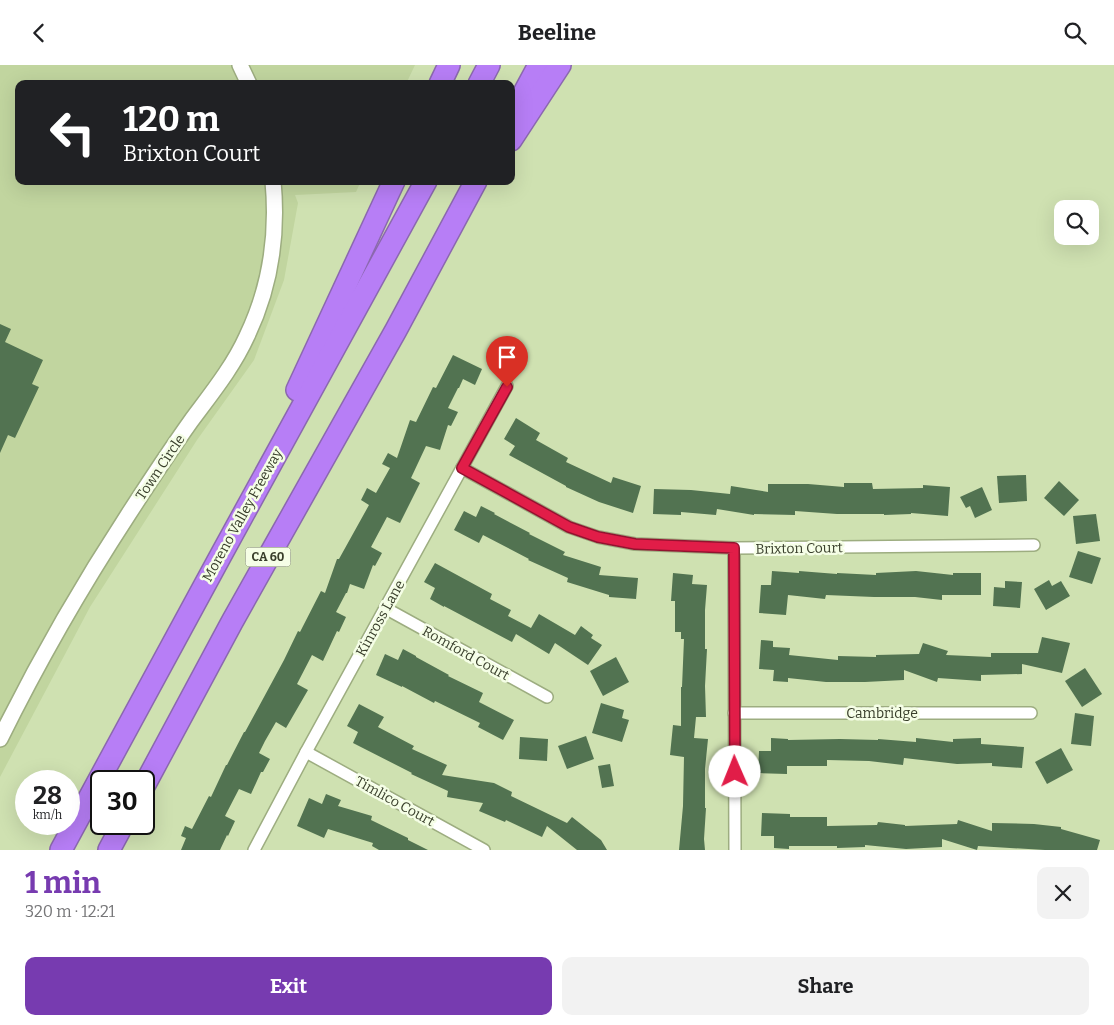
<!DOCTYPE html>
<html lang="en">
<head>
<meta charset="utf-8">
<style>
  :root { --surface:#fff; --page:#f2f2f2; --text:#202124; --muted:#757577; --accent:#773bb0 }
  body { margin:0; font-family:Bitter,serif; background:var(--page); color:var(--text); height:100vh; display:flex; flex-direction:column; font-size:19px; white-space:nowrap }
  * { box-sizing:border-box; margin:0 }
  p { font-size:16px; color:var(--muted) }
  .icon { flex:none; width:28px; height:28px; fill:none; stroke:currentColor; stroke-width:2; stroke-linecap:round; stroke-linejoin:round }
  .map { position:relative; height:785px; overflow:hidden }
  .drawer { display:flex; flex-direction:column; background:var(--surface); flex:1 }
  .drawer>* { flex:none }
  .banner { position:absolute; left:15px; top:15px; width:500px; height:105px; border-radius:10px; box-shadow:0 5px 20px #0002; background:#202124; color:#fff; overflow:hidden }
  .buttons { position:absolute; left:1054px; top:135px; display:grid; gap:10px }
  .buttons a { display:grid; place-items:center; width:45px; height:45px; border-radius:10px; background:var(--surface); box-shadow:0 5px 20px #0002; font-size:25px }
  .speed { position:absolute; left:15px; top:705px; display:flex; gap:10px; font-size:25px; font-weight:700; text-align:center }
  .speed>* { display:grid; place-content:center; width:65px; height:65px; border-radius:50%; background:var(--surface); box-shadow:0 5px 20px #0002; line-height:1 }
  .speed small { font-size:12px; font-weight:400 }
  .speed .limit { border:2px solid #111; border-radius:8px; background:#fff; color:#111 }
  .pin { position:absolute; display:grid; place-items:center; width:42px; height:42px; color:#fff; margin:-51px -21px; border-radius:50% 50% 50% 0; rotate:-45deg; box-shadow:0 0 5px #0007 }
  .pin .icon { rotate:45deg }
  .me { position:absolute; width:55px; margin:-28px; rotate:359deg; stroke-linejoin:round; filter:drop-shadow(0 0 4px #0008) }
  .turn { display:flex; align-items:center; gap:18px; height:105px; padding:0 25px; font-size:22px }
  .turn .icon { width:65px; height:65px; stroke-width:2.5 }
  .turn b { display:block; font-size:35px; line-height:42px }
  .round { display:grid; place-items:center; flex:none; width:52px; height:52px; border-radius:10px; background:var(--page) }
  .headline { display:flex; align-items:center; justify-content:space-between; height:85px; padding:0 25px }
  h1 { font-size:30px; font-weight:700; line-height:38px; color:var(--accent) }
  .cta { display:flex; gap:10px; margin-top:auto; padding:10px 25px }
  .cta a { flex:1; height:58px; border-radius:10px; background:var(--accent); color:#fff; font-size:20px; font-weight:700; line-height:58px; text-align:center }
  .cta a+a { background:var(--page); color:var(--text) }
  header { display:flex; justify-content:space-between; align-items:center; height:65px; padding:0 25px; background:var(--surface); font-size:22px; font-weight:700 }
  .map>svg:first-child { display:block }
</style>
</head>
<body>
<header><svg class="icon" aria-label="back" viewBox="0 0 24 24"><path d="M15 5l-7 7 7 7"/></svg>Beeline<svg class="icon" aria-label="search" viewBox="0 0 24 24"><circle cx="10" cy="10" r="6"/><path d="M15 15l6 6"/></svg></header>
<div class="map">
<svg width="1114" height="785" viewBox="0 0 1114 785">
  <rect width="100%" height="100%" fill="#cfe1b1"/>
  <!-- built -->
  <path fill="#c1d59f" d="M0,0H415L406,19H19V116H361L356,127L295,130L298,138L284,215L254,295L197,375L90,542L0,712Z"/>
  <!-- building -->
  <g fill="#527351">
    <path d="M0,259L11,264L5,277L43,295L32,319L39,322L15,373L8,370L0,388Z"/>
    <path d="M453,290L482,304L475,320L463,314L459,323H458L448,343L458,347L451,361L448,360L440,385L426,381L411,413L420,418L400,458L387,452L371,482L382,488L375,501L373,500L364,524L350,519L347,528H346L336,547L346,552L339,567L337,566L323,596L312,590L297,619L308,625L286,663L276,657L265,676L259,688L270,694L263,707H261L251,729L239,724L225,751L235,756L228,771L227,770L220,785H181L186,773L181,771L185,761L192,764L209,731L211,732L226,700H227L244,667H245L284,595L298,566L300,567L321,526L325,528L337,494H339L369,440L361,435L367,423L376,428L390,403L382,399L388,388L397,393L410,355L416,357L433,322L436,323Z"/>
    <path d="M516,353L540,368L536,375L568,393L566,397L611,418L613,412L641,421L633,448L599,437L566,422V421L509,390L515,381L504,374Z"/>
    <path d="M1026,410L1027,436L999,438L997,411Z"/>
    <path d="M1059,416L1079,435L1064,451L1044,433Z"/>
    <path d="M844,418H872L873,424L923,423V420L950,422L948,451L911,448V449L884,450V449H837L795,446V450L754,449V450L717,444L716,450L681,447V450L653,449L654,424L691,425L730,429L731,421L768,427V419H808L844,422Z"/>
    <path d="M982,422L992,445L975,453L970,441L966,443L960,432Z"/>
    <path d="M481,441L495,448L494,449L530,468L529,469L565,487L563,490L601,502L599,510L638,513L636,534L609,532V530L567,517L568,513L528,495L529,494L483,470L479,478L454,465L464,446L476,452Z"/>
    <path d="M1096,449L1100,476L1076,479L1073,451Z"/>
    <path d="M1078,486L1101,493L1092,519L1069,512Z"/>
    <path d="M435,498L492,529L490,534L511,545L508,551L531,563L539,549L575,570L581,561L593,570L591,573L602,580L588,600L555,578L549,589L516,569L512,577L444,541V542L430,534L435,523L424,517Z"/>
    <path d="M772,506L799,508V506L837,509V508L876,510V508L916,506L953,510V508H981V530H942V535L915,532H874L826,530L825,534L788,530L786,550L759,548L761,520H771Z"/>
    <path d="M673,508L693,510L692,519L707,520L705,545V584H707L705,621L706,652H696L694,673L708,674L705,704V743H706L704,774L705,785H679L683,741L684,692L670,690L673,660L681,661V622H682L684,574H681V567H675V536H671Z"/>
    <path d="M1049,515L1052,521L1061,516L1070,531L1046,545L1034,524Z"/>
    <path d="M1005,516L1022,517L1020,543L993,541L994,522L1005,523Z"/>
    <path d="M1042,572L1070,578L1062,608L1022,599V609L981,610V616L938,613L937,617L904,605V615L865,617H826L788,613V617L773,616L774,605L759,604L761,575L773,576V582L790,583L789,590L838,595V591L876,592V590L919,589L923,578L948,586L946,590L991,592V588H1038Z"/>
    <path d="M403,584L416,591V592L449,610L448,611L483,628L479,637L514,655L503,675L478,662L480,658L435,636L434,638L402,621V622L376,610L385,589L398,595Z"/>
    <path d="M616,592L629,617L603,631L590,606Z"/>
    <path d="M1085,603L1102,629L1082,642L1065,616Z"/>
    <path d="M601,638L624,645L622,653L629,655L622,677L592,668Z"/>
    <path d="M359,639L384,652L378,662L414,681L412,684L447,700L442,710L494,718L512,727L511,731L567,758L572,752L601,775L607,785H577L547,761L542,772L506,755L505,757L479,746L483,738L447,732L448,726L411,709L412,708L353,678L358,667L347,661Z"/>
    <path d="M1075,648L1094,651L1091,681L1071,679Z"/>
    <path d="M586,671L594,694L567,704L558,681Z"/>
    <path d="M520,672L548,674L547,696L519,694Z"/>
    <path d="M771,673L788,674V675L840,674L878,675V674L916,677V673L953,677V674L981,673V679L1024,682L1022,703L992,701V698L957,699L904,693L903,700L869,696L827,695V701H787V709L758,708L759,686H771Z"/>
    <path d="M1061,683L1073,705L1047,719L1035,697Z"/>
    <path d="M610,699L614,721L602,723L598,701Z"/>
    <path d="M326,729L341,735L338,741L372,751L371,755L408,773V775L428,785H379L372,781L373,778L328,764L324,773L297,761L309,733L322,739Z"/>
    <path d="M762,748L790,749V752H827V761L877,760L878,757L905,760V761L957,759L958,755L992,766V758L1034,759L1061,762V764L1100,775L1097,785H1045L978,781L977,785L942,774V782L906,784L865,780V782L837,783V781H789V784L774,783V771H761Z"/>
  </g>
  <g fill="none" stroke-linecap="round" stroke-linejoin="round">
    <!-- minor casing -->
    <g stroke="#9dad80" stroke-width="14">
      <g id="minor">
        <path d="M462,403L569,462L598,472L635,479L734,483L1034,480"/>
        <path d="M734,483L735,785"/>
        <path d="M385,543L547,632"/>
        <path d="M734,648H1031"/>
        <path d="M306,687L484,785"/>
        <path d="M254,785L306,687L507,321"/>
      </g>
    </g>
    <!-- tertiary casing -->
    <g stroke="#9dad80" stroke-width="18">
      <g id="tertiary">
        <path d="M240,0L249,19"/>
        <path d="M0,674C38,597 81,522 128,450C148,419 169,387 191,356C211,329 233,302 247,271C270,223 278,169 273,116"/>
      </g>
    </g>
    <!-- motorway casing -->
    <g stroke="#8b68af" stroke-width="24">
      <g id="motorway">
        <path d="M440,19L449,0"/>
        <path d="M479,19L489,0"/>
        <path d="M511,52L539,0"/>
        <path d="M511,75L560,0"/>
        <path d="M297,325L394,116"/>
        <path d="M144,721L232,557L396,265L476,116"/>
        <path d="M61,785L221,490L426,116"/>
        <path d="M109,785L123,759"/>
      </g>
    </g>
    <!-- minor -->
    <use href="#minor" stroke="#fff" stroke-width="11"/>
    <!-- tertiary -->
    <use href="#tertiary" stroke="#fff" stroke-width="15"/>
    <!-- motorway -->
    <use href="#motorway" stroke="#b77ef6" stroke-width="21"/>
  </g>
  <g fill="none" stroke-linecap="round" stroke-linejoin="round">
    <!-- route casing -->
    <g stroke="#92132f" stroke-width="12">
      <path id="route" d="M507,322L462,403L569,462L598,472L635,479L734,483L735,707"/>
    </g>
    <!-- route -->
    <use href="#route" stroke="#e11d48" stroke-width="9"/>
  </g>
  <g text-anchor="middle" stroke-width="5" stroke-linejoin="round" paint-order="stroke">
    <!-- shield labels -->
    <rect fill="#f5fee6" stroke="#717863" stroke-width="1" x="245.5" y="482.5" width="45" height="19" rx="4"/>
    <g font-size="12" font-weight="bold" fill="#383e2b">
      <text x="268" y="496">CA 60</text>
    </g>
    <!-- street labels -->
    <g font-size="14" fill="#383e2b" stroke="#f5fee6">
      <text transform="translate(160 402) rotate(-56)" y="5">Town Circle</text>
      <text transform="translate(242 450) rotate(-61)" y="5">Moreno Valley Freeway</text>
      <text transform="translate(799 483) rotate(-1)" y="5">Brixton Court</text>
      <text transform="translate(380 553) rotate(-61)" y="5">Kinross Lane</text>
      <text transform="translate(466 588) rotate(29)" y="5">Romford Court</text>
      <text x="882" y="653">Cambridge</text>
      <text transform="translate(395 736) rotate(29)" y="5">Timlico Court</text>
    </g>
  </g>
</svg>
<div class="buttons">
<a><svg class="icon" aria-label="search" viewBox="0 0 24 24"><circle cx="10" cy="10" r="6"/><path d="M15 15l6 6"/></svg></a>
</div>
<div class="speed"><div>28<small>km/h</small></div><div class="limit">30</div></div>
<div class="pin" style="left:507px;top:322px;background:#d93025"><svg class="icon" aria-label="arrive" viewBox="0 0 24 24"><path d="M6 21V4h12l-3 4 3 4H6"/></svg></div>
<svg class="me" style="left:735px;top:707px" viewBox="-20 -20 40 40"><circle r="19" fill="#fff"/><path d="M0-13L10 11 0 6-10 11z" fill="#e11d48"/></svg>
<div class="banner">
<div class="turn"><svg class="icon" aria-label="left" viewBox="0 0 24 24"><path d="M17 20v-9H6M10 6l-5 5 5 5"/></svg><div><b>120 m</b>Brixton Court</div></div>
</div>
</div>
<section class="drawer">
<div class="headline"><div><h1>1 min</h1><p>320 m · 12:21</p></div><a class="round"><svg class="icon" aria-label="close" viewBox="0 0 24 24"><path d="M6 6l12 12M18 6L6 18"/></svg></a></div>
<div class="cta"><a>Exit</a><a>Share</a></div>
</section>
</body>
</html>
